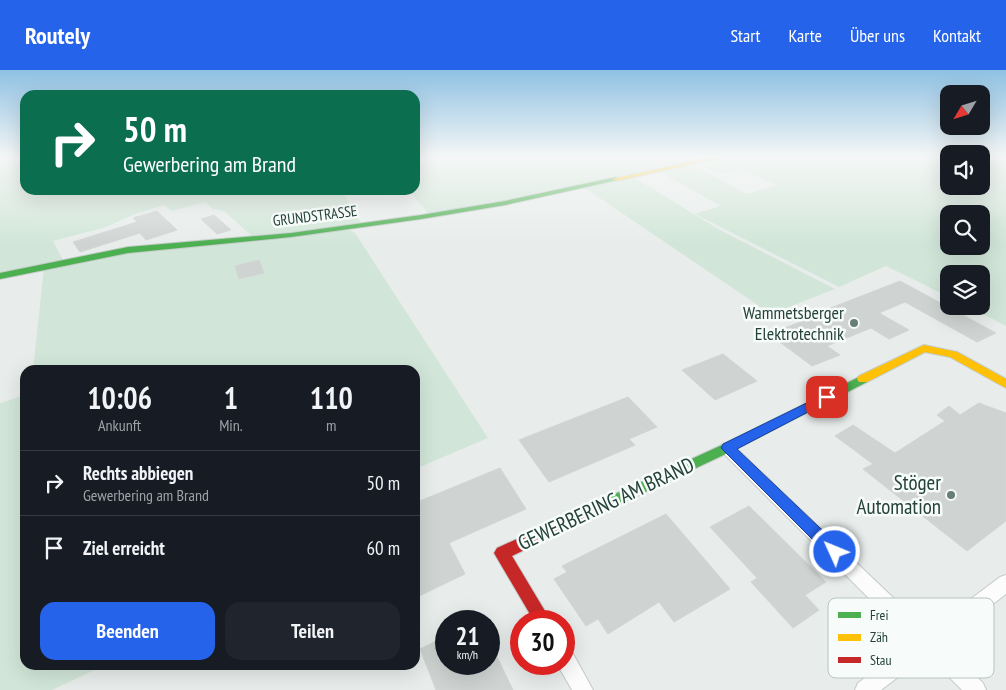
<!DOCTYPE html>
<html lang="de">
<head>
<meta charset="utf-8">
<style>
  :root { --surface:#171b24; --page:#20242c; --text:#f1f3f6; --muted:#9ea1a6; --line:#363941; --accent:#2563eb }
  body { margin:0; font-family:"PT Sans Narrow",sans-serif; background:var(--page); color:var(--text); height:100vh; display:flex; flex-direction:column; font-size:19px; white-space:nowrap }
  * { box-sizing:border-box; margin:0 }
  p { font-size:16px; color:var(--muted) }
  .icon { flex:none; width:28px; height:28px; fill:none; stroke:currentColor; stroke-width:2; stroke-linecap:round; stroke-linejoin:round }
  .map { position:relative; flex:1; overflow:hidden }
  .side { position:absolute; left:20px; top:295px; width:400px; height:305px; display:flex; flex-direction:column; background:var(--surface); border-radius:15px; box-shadow:0 5px 20px #0002 }
  .side>* { flex:none }
  .guide { position:absolute; left:20px; top:20px; width:400px; height:105px; border-radius:15px; box-shadow:0 5px 20px #0002; background:#0b6e4f; color:#fff; overflow:hidden }
  .needle { width:32px; rotate:232deg }
  .buttons { position:absolute; left:940px; top:15px; display:grid; gap:10px }
  .buttons a { display:grid; place-items:center; width:50px; height:50px; border-radius:10px; background:var(--surface); box-shadow:0 5px 20px #0002; font-size:25px }
  .speed { position:absolute; left:435px; top:540px; display:flex; gap:10px; font-size:25px; font-weight:700; text-align:center }
  .speed>* { display:grid; place-content:center; width:65px; height:65px; border-radius:50%; background:var(--surface); box-shadow:0 5px 20px #0002; line-height:1 }
  .speed small { font-size:12px; font-weight:400 }
  .speed .limit { border:8px solid #d22; background:#fff; color:#111 }
  .pin { position:absolute; display:grid; place-items:center; width:42px; height:42px; color:#fff; margin:-21px; border-radius:10px; box-shadow:0 2px 8px #0006 }
  .me { position:absolute; width:55px; margin:-28px; rotate:314deg; stroke-linejoin:round; filter:drop-shadow(0 0 4px #0008) }
  .turn { display:flex; align-items:center; gap:18px; height:105px; padding:0 20px; font-size:22px }
  .turn .icon { width:65px; height:65px; stroke-width:2.5 }
  .turn b { display:block; font-size:35px; line-height:42px }
  .eta { display:flex; justify-content:space-evenly; align-items:center; height:85px; text-align:center }
  .eta b { font-size:30px; font-weight:800; line-height:35px }
  .button { display:flex; gap:10px; margin-top:auto; padding:10px 20px }
  .button a { flex:1; height:58px; border-radius:15px; background:var(--accent); color:#fff; font-size:20px; font-weight:800; line-height:58px; text-align:center }
  .button a+a { background:var(--page); color:var(--text) }
  ul { padding:0; list-style:none }
  li { display:flex; align-items:center; gap:15px; height:65px; padding:0 20px; border-top:1px solid var(--line) }
  li div { flex:1 }
  li b { display:block; font-size:19px }
  li em { font-style:normal }
  header { display:flex; align-items:center; gap:30px; box-sizing:border-box; height:70px; padding:0 25px; background:var(--accent); color:#fff }
  header strong { font-size:24px }
  nav { display:flex; gap:28px; margin-inline-start:auto; font-size:18px }
  .map>svg:first-child { display:block }
</style>
</head>
<body>
<header>
<strong>Routely</strong>
<nav><a>Start</a><a>Karte</a><a>Über uns</a><a>Kontakt</a></nav>
</header>
<div class="map">
<svg width="1006" height="620" viewBox="0 0 1006 620">
  <rect width="100%" height="100%" fill="#e8edeb"/>
  <!-- green -->
  <g fill="#d1e6d8" fill-rule="evenodd">
    <path d="M0,87H25V120H342L361,154L254,168L224,141L213,139L205,132L172,141L164,135L135,144L106,157L53,171L63,190L0,204Z"/>
    <path d="M415,87H713L520,129L429,144L409,120H415Z"/>
    <path d="M729,87H949V116H981V87H1006V256L967,236H981V204H949V227L886,196L839,217L695,144L721,136L660,102L691,94L747,124L778,115L739,99L719,104L696,93ZM949,144H981V176H949Z"/>
    <path d="M633,107L720,160L835,219L771,244L585,118Z"/>
    <path d="M347,159L355,163L488,368L415,399V300H33L44,198L119,184Z"/>
    <path d="M25,325V595H105L52,620H0V333Z"/>
  </g>
  <!-- building -->
  <g fill="#cfd4d2" stroke="#d1d6d4">
    <path d="M157,141L177,160L146,170L140,163L80,182L73,172L137,152L133,148Z"/>
    <path d="M214,145L231,160L217,164L201,149Z"/>
    <path d="M259,190L264,203L239,209L235,196Z"/>
    <path d="M900,211L996,263L977,272L905,232L879,243L909,260L889,269L871,258L827,276L840,285L812,296L769,264L808,249L805,248Z"/>
    <path d="M723,284L757,311L715,330L682,300Z"/>
    <path d="M628,327L657,357L629,369L635,375L549,412L519,370Z"/>
    <path d="M979,333L1006,343V451L967,481L863,399L873,394L835,366L853,355L895,383L945,351L937,345L949,336L960,345Z"/>
    <path d="M500,398L526,439L449,473L465,504L415,528V433Z"/>
    <path d="M749,436L826,512L805,525L819,540L793,558L751,512L757,508L710,457Z"/>
    <path d="M666,444L730,519L674,552L659,532L608,564L598,549L586,556L554,509L567,502L562,496Z"/>
    <path d="M446,566V594H489V570L513,620H436L420,579Z"/>
  </g>
  <g fill="none" stroke-linecap="round" stroke-linejoin="round">
    <!-- street casing -->
    <g stroke="#c5cac8" stroke-width="2">
      <g id="street">
        <path d="M727,373L732,374L928,561L1000,507L1006,505V524L942,573L983,613L986,620H962L927,585L881,620H855L858,613L913,572L722,382L720,378L722,374Z"/>
        <path d="M564,578L571,580L593,620H572L557,594H564Z"/>
      </g>
    </g>
    <!-- fast casing -->
    <g stroke="#c3cbc8" stroke-width="2">
      <g id="fast">
        <path d="M616,107L619,109L618,110L505,135L421,149L291,167L128,183L0,209V203L128,177L291,163L421,145L505,131Z"/>
        <path d="M863,305L867,306L869,309L867,312L732,381L586,450L581,452L576,450L574,446L576,442L722,375Z"/>
      </g>
    </g>
    <!-- slow casing -->
    <g stroke="#c3cbc8" stroke-width="2">
      <g id="slow">
        <path d="M713,87H724L616,111L613,109Z"/>
        <path d="M924,275L957,282L1006,309V318L950,287L925,282L867,312H859L857,309L859,306Z"/>
      </g>
    </g>
    <!-- jam casing -->
    <g stroke="#c3cbc8" stroke-width="2">
      <path id="jam" d="M581,440L586,442L588,446L586,450L512,486L551,551H534L494,483L497,478Z"/>
    </g>
    <!-- street -->
    <use href="#street" fill="#fcfcfc" fill-rule="evenodd"/>
    <!-- fast -->
    <use href="#fast" fill="#4caf50" fill-rule="evenodd"/>
    <!-- slow -->
    <use href="#slow" fill="#ffc107" fill-rule="evenodd"/>
    <!-- jam -->
    <use href="#jam" fill="#c62828" fill-rule="evenodd"/>
  </g>
  <!-- sky -->
  <linearGradient id="sky" x2="0" y2="1"><stop stop-color="#8fc1e3"/><stop offset="0.5" stop-color="#f5f7f6"/><stop offset="1" stop-color="#f5f7f6" stop-opacity="0"/></linearGradient>
  <rect width="1006" height="174" fill="url(#sky)"/>
  <!-- route -->
  <path fill="#2563eb" stroke="#184099" d="M827,323L833,327L831,330L737,379L840,477L843,482L840,487L835,489L830,487L721,378L723,374Z"/>
  <!-- markers -->
  <g fill="#697e78" stroke="#f7fbf9" stroke-width="2">
    <circle cx="854" cy="253" r="5"/>
    <circle cx="951" cy="425" r="5"/>
  </g>
  <g text-anchor="middle" stroke-width="5" stroke-linejoin="round" paint-order="stroke">
    <!-- far-street labels -->
    <g font-size="15" fill="#24423a" stroke="#f7fbf9">
      <text transform="translate(315 146) rotate(-7)" y="5">GRUNDSTRASSE</text>
    </g>
    <!-- poi labels -->
    <g font-size="18" fill="#24423a" stroke="#f7fbf9" text-anchor="end">
      <text x="844" y="249">Wammetsberger<tspan x="844" dy="21">Elektrotechnik</tspan></text>
    </g>
    <!-- near-poi labels -->
    <g font-size="21" fill="#24423a" stroke="#f7fbf9" text-anchor="end">
      <text x="941" y="420">Stöger<tspan x="941" dy="24">Automation</tspan></text>
    </g>
    <!-- near-street labels -->
    <g font-size="21" fill="#24423a" stroke="#f7fbf9">
      <text transform="translate(606 434) rotate(-25)" y="7">GEWERBERING AM BRAND</text>
    </g>
  </g>
  <!-- legend -->
  <rect x="828" y="528" width="166" height="80" rx="8" fill="#f7fbf9" stroke="#b8c4c0" stroke-width="1"/>
  <rect x="838" y="542" width="23" height="6" fill="#4caf50"/>
  <rect x="838" y="564" width="23" height="7" fill="#ffc107"/>
  <rect x="838" y="587" width="23" height="6" fill="#c62828"/>
  <g font-size="14" fill="#24423a">
    <text x="870" y="550">Frei</text>
    <text x="870" y="572">Zäh</text>
    <text x="870" y="595">Stau</text>
  </g>
</svg>
<div class="buttons">
<a><svg class="needle" viewBox="-14 -14 28 28"><path d="M0-13l5 13h-10z" fill="#e53935"/><path d="M0 13l5-13h-10z" fill="#9ea1a6"/></svg></a>
<a><svg class="icon" aria-label="sound" viewBox="0 0 24 24"><path d="M4 9h4l5-4v14l-5-4H4zM17 9q2 3 0 6"/></svg></a>
<a><svg class="icon" aria-label="search" viewBox="0 0 24 24"><circle cx="10" cy="10" r="6"/><path d="M15 15l6 6"/></svg></a>
<a><svg class="icon" aria-label="layers" viewBox="0 0 24 24"><path d="M12 4l9 5-9 5-9-5zM3 14l9 5 9-5"/></svg></a>
</div>
<div class="speed"><div>21<small>km/h</small></div><div class="limit">30</div></div>
<div class="pin" style="left:827px;top:327px;background:#d93025"><svg class="icon" aria-label="arrive" viewBox="0 0 24 24"><path d="M6 21V4h12l-3 4 3 4H6"/></svg></div>
<svg class="me" style="left:835px;top:482px" viewBox="-20 -20 40 40"><circle r="17" fill="#2563eb" stroke="#fff" stroke-width="3"/><path d="M0-11L8 9 0 5-8 9z" fill="#fff"/></svg>
<div class="guide">
<div class="turn"><svg class="icon" aria-label="right" viewBox="0 0 24 24"><path d="M7 20v-9h11M14 6l5 5-5 5"/></svg><div><b>50 m</b>Gewerbering am Brand</div></div>
</div>
<section class="side">
<div class="eta">
<div><b>10:06</b><p>Ankunft</p></div>
<div><b>1</b><p>Min.</p></div>
<div><b>110</b><p>m</p></div>
</div>
<ul>
<li><svg class="icon" aria-label="right" viewBox="0 0 24 24"><path d="M7 20v-9h11M14 6l5 5-5 5"/></svg><div><b>Rechts abbiegen</b><p>Gewerbering am Brand</p></div><em>50 m</em></li>
<li><svg class="icon" aria-label="arrive" viewBox="0 0 24 24"><path d="M6 21V4h12l-3 4 3 4H6"/></svg><div><b>Ziel erreicht</b></div><em>60 m</em></li>
</ul>
<div class="button"><a>Beenden</a><a>Teilen</a></div>
</section>
</div>
</body>
</html>
